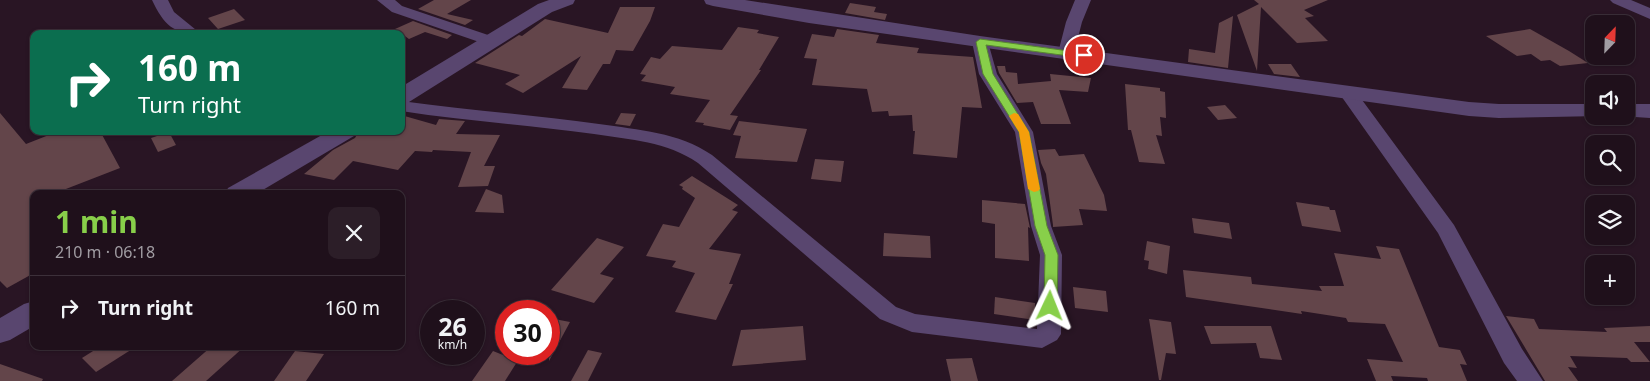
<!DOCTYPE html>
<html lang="en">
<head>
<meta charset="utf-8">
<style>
  :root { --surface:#1f101b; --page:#2c1e28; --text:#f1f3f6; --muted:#a19da3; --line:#3c303a; --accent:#88cf4a }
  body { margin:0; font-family:"Noto Sans",sans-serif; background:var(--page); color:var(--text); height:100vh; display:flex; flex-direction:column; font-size:19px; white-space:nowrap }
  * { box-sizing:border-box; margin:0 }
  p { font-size:16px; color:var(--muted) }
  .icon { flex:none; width:28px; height:28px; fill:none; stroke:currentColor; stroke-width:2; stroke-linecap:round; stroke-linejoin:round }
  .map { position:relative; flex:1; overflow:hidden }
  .side { position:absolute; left:30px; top:190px; width:375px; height:160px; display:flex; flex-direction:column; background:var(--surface); border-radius:10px; box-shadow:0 1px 4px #0004,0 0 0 1px var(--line) }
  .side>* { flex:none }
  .hud { position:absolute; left:30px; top:30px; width:375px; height:105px; border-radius:10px; box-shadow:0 1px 4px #0004,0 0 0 1px var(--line); background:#0b6e4f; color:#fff; overflow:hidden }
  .needle { width:32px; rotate:23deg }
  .fabs { position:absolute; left:1585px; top:15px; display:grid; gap:10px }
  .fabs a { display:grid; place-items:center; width:50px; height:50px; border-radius:10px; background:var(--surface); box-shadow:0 1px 4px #0004,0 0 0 1px var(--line); font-size:25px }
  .speed { position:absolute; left:420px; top:300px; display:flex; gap:10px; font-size:25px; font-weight:700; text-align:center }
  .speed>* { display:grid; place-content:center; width:65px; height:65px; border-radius:50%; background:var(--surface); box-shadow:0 1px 4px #0004,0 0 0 1px var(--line); line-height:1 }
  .speed small { font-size:12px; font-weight:400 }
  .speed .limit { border:8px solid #d22; background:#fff; color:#111 }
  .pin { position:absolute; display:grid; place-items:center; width:42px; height:42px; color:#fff; margin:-21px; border:2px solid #fff; border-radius:50%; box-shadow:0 1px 5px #0007 }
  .me { position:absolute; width:55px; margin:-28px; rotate:2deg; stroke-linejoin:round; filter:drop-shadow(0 0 4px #0008) }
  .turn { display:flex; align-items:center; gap:18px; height:105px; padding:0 25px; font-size:22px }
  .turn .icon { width:65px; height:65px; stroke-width:2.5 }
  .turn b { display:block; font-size:35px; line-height:42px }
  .round { display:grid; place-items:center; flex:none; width:52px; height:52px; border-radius:10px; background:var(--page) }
  .headline { display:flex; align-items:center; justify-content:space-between; height:85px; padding:0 25px }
  h1 { font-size:30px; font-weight:700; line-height:38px; color:var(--accent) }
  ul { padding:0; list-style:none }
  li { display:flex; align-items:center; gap:15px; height:65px; padding:0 25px; border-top:1px solid var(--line) }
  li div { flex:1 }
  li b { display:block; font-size:19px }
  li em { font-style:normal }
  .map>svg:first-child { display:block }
</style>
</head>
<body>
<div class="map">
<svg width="1650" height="381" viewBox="0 0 1650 381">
  <rect width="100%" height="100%" fill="#291524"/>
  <!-- building -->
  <g fill="#63454a">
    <path d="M434,0H471L447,14L473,20L465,25L418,9Z"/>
    <path d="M1254,0H1328L1304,10L1314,16L1305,18L1328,41L1297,43L1261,7L1257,71L1237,15L1259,4Z"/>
    <path d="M850,3L876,7L874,12L887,14L885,20L845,13Z"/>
    <path d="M620,7H655L650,21L633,51L616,50L610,64H603L587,90L562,88L581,56L523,93L505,84L520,75L475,63L519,35L522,36L545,19L608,33Z"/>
    <path d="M234,9L245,20L218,29L208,18Z"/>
    <path d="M1233,16L1228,68L1188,62L1189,49L1215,53L1219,23Z"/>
    <path d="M413,21L452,35L447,39L425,32L409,39L395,29Z"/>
    <path d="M738,27L759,30L757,33L779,37L759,70H761L730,115L738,116L730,130L703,125L704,123L695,122L710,100L670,94L675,87L641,81L646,75L640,74L651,57L660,59L672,46L722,50Z"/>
    <path d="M837,29L879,35L876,43L919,48L917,53L973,57L982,108L962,107L957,158L913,154L915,131H913L912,115L889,116L888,111L872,112L867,89L812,85L817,59L804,58L812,34L834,37Z"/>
    <path d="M1530,29L1569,51L1588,63L1560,66L1550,60L1541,61L1531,54L1517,56L1486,36Z"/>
    <path d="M1268,64H1291L1300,77L1274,74Z"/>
    <path d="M997,66H1005L1006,72L1017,73L1018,84L1051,81L1050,74L1091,78L1088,92L1059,90L1071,124H1041L1033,102L1017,103L999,73Z"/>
    <path d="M1125,84L1160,88V91L1165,92L1166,118L1160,117L1162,136L1156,135L1165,164L1139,162L1131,130H1128Z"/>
    <path d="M1225,105L1237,118L1218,120L1207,107Z"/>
    <path d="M0,113L26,144L59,131H100L120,168L53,194H34V273L7,288L0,281Z"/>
    <path d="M621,113L636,114L630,126L615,124Z"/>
    <path d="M401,115L436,125L439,119L465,121L456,134L500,135L484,166H495L488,186L458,187L471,152L433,150L432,152L415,151L398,170L353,161L334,180L304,174L333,150L355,138L359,131H401Z"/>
    <path d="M739,121L807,129L797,162L735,158L741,136L733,135Z"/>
    <path d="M169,132L176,145L158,152L151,138Z"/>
    <path d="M1055,149L1059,156L1084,154L1104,195L1107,211L1079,209L1083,225L1053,227V225L1046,174L1041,163L1038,150Z"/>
    <path d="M815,159L844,161L841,182L811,179Z"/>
    <path d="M692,176L738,205L732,210L738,212L709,249L741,254L729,284H733L716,320L675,312L695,273L672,267L676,261L646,256L663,224L679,227L695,198L682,189L683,187L679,185Z"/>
    <path d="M486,189L502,195L504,213L475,212Z"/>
    <path d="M982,200L1025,204L1030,228L1028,227L1029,261L995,258V224L982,222Z"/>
    <path d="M1296,202L1329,207L1330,210H1335L1341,232L1302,226Z"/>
    <path d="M1192,218L1229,223L1232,239L1194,233Z"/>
    <path d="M884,233L930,236L931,258L883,256Z"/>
    <path d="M597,238L624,247L600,274L614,278L594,303L551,290Z"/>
    <path d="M1147,241L1170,246L1167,274L1148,269L1149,261L1144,260Z"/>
    <path d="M1376,246L1399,249L1439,347L1460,350L1467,365L1460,364L1467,381H1428L1427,378L1391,376L1393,381H1376L1367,359L1403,362L1385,324L1348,322L1346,318L1301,311L1302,314L1186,297L1183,270L1251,277L1252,284L1322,291L1319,286H1344L1334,253L1381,259Z"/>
    <path d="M1073,287L1106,291L1108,312L1075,308Z"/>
    <path d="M995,297L1035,303V320L994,314Z"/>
    <path d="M1506,316L1534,319L1539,329L1607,332L1604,328L1650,326V342H1634L1650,362H1631L1627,358L1570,356L1577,368L1568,367L1578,381H1545Z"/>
    <path d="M549,318L570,322L549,361Z"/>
    <path d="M1149,319L1171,322L1176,354L1166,353L1161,380H1159Z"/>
    <path d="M803,326L806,360L732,366L741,330Z"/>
    <path d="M1204,326H1271L1282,360L1260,358L1256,343L1211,344Z"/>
    <path d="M101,346H137L96,372L82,358Z"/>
    <path d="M212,346H245L206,381H172Z"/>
    <path d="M588,350L602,353L588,381H571Z"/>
    <path d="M295,351L324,354L306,381H274Z"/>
    <path d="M493,351L503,355L522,354L505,381H472Z"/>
    <path d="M972,358L978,381H951L946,359Z"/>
    <path d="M0,364L43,379L42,381H0Z"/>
  </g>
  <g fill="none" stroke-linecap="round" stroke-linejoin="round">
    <!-- minor -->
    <g fill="#59466f" fill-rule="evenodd">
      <path d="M152,0H168L174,12L201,34C173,34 164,25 152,0Z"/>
      <path d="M377,0H395L402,6L497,38L499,41L497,44H485L392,12Z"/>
      <path d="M1075,0H1091L1082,22L1074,53L1072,56H1060L1058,53L1066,22Z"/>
      <path d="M1610,0H1631L1650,8V19L1613,3Z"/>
      <path d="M980,37L986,39L988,42L997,74L1033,132L1051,226L1062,255L1061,334L1057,340L1042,348L912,332L880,319L698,163C666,141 631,140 594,134C530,125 465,121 401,111V101C467,110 533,115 599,124C639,130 678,132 712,155L896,307L915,314L1037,329L1040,255L1031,226L1015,132L979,74L972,42L974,39Z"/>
      <path d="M1348,88L1354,89L1454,225L1522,349L1543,381H1517L1504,363L1438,233L1339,93L1342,89Z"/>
    </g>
    <!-- tertiary -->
    <g fill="#59466f" fill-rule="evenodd">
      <path d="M549,0H575L573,4L552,12L409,102L401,104V87L538,4Z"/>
      <path d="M704,0H745L980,36L1469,102L1499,104H1594V116H1600L1499,118L1469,116L809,23L713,6L706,4Z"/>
      <path d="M1626,104H1650V118L1620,116H1626Z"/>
      <path d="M329,131H357L354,136L256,194H225L228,188Z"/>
      <path d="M34,301V326L10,340L0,343V318L24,304Z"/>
    </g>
  </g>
  <!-- route -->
  <path fill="#88cf4a" stroke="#588730" d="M980,39L1084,53L1089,55L1084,58L986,45L993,74L1029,132L1047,226L1058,255L1057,306L1055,310H1046L1044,306L1045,255L1035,226L1019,132L983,74L976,42Z"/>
  <!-- slow -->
  <path fill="#f59e0b" d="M1014,113L1018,114L1029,132L1040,189L1038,191L1034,192L1028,189L1019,132L1009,116Z"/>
</svg>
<div class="fabs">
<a><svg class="needle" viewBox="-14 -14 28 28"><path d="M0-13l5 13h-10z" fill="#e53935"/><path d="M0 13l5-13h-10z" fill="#a19da3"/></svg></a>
<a><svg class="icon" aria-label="sound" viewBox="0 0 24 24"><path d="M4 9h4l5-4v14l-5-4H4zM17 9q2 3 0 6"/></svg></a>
<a><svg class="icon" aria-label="search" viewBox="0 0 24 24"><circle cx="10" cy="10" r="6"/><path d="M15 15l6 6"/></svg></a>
<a><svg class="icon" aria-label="layers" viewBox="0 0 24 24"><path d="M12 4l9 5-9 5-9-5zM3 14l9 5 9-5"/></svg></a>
<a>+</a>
</div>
<div class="speed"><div>26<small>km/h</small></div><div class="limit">30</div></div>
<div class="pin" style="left:1084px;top:55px;background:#d93025"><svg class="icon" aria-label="arrive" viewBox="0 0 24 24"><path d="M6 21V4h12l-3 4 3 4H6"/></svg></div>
<svg class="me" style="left:1050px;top:306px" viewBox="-20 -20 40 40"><path d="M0-17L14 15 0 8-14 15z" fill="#88cf4a" stroke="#fff" stroke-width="4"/></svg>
<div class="hud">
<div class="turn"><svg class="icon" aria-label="right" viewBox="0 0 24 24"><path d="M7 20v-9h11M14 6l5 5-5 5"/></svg><div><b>160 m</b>Turn right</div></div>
</div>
<section class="side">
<div class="headline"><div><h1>1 min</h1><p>210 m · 06:18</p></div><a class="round"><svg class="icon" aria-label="close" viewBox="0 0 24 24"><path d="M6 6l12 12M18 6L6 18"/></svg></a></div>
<ul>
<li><svg class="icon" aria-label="right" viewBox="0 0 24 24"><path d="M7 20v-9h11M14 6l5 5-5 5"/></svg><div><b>Turn right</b></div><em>160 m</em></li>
</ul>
</section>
</div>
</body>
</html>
